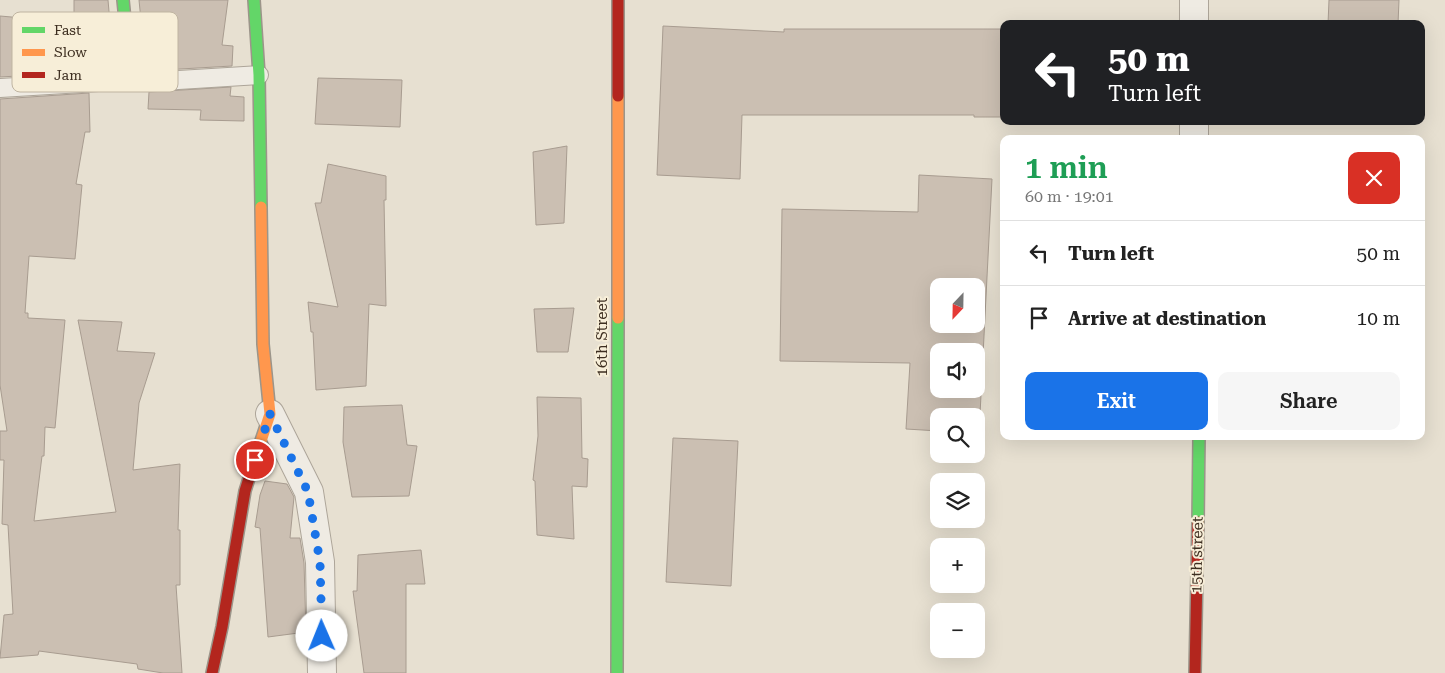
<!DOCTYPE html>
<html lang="en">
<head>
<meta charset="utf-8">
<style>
  :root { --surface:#fff; --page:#f6f6f6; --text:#222; --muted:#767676; --line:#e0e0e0; --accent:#1a73e8 }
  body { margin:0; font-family:"Roboto Serif",serif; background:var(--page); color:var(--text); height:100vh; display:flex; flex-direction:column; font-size:19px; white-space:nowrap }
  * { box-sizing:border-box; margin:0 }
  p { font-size:16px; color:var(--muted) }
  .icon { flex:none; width:28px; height:28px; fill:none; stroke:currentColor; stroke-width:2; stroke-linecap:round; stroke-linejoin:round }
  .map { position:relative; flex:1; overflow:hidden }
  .side { position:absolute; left:1000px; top:135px; width:425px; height:305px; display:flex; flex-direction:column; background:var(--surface); border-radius:10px; box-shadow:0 5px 20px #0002 }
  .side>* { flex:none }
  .top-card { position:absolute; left:1000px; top:20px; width:425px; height:105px; border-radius:10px; box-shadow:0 5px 20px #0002; background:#202124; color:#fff; overflow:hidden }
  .needle { width:32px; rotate:202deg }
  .buttons { position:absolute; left:930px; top:278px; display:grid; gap:10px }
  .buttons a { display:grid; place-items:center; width:55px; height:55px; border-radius:10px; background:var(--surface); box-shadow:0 5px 20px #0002; font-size:25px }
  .pin { position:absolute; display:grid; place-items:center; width:42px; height:42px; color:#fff; margin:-21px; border:2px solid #fff; border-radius:50%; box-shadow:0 1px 5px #0007 }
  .me { position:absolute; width:55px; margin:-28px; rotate:359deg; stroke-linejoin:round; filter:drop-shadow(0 0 4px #0008) }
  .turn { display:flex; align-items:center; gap:18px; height:105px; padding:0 25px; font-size:22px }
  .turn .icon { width:65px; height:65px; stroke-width:2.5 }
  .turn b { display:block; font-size:35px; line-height:42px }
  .round { display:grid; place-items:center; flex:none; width:52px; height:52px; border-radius:10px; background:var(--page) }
  .head { display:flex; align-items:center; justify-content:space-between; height:85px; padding:0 25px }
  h1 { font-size:30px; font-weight:600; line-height:38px; color:#1e9e55 }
  .button { display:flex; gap:10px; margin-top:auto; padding:10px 25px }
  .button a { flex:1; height:58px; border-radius:10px; background:var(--accent); color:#fff; font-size:20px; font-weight:600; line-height:58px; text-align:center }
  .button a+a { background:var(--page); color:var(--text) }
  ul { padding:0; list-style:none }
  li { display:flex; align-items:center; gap:15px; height:65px; padding:0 25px; border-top:1px solid var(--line) }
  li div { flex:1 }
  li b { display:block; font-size:19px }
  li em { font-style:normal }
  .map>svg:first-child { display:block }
</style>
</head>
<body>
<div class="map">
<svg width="1445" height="673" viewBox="0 0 1445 673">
  <rect width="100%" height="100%" fill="#e7e0d1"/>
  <!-- building -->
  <g fill="#cbbfb2" stroke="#a89c90" fill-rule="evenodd">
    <path d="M74,0H108L114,69L89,66V72L0,77V16L23,18L25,34L74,38Z"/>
    <path d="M139,0H228L222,45L233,46L232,66L146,71Z"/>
    <path d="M1329,0H1399L1398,24H1328Z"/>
    <path d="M663,26L784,32V29H1004V117H974V115H742L740,179L657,175Z"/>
    <path d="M318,78L402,80L400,127L315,124Z"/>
    <path d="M231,87L230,96L244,97V121L200,120L201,110L148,109L149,92Z"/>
    <path d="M89,93L90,132H85L76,184L82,185L75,259L29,256L25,313H28V318L65,320L55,428L45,427L44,456H42L34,521L116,512L78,320L122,322L117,351L155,353L139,403L133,470L180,464L178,530H180V585H176L182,673H163L138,669L137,664L39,651L38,655L0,658L4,615L13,614L8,525L2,524L4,460H0V431H7L0,385V99Z"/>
    <path d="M567,146L564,223L536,225L533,152Z"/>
    <path d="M328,164L386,176V200H384L386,306L369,304L366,386L316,390L313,332H311L308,302L338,307L315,203H321Z"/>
    <path d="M919,175L992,179L979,434L976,433V416H939V431L906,429L910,363L780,361L782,209L918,212ZM939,286H976V324H939ZM939,351H976V389H939Z"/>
    <path d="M574,308L568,352H537L534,309Z"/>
    <path d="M537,397L581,398L582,458L588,459L587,487L572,486L574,539L537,535L535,481L533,480L538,436Z"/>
    <path d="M402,405L407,445L417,446L409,496L352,497L343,442L344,407Z"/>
    <path d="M673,438L738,441L731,586L666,582Z"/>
    <path d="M265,481L287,484L294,497L290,538H300L304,563L306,632L268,637L260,528L255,527L260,495Z"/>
    <path d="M421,550L425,584H406V673H364L353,591H357L358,555Z"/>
  </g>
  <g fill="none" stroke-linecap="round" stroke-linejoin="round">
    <!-- lane casing -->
    <g stroke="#ada599" stroke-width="20">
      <path id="lane" d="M0,88L131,80L146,82L259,75"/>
    </g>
    <!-- street casing -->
    <g stroke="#ada599" stroke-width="30">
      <g id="street">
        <path d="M1194,0V24"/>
        <path d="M1194,121V139"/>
        <path d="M270,414L309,492L320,562L322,673"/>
      </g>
    </g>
    <!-- fast casing -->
    <g stroke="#9c958a" stroke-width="14">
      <g id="fast">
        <path d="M123,0L131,80"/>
        <path d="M254,0L259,75L261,207"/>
        <path d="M1198,522L1199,436"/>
        <path d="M617,673L618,318"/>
      </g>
    </g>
    <!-- slow casing -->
    <g stroke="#9c958a" stroke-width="14">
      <g id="slow">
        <path d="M618,318V96"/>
        <path d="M256,456L270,414L263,344L261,207"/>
      </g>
    </g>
    <!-- jam casing -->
    <g stroke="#9c958a" stroke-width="14">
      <g id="jam">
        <path d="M618,96V0"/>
        <path d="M212,673L222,627L245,491L256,456"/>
        <path d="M1195,673L1198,522"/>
      </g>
    </g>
    <!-- lane -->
    <use href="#lane" stroke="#efebe3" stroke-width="18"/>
    <!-- street -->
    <use href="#street" stroke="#efebe3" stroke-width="28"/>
    <!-- fast -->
    <use href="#fast" stroke="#63d668" stroke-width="11"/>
    <!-- slow -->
    <use href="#slow" stroke="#ff974d" stroke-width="11"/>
    <!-- jam -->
    <use href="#jam" stroke="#b3261e" stroke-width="11"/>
  </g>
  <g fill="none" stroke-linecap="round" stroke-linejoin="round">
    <!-- route -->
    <path stroke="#1a73e8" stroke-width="9" stroke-dasharray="0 16.2" d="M255,460L270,414L308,492L320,562L322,636"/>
  </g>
  <g text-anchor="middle" stroke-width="4" stroke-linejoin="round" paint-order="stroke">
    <!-- street labels -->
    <g font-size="15" fill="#3d2e20" stroke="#f7eed8">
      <text transform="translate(602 337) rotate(-90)" y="5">16th Street</text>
      <text transform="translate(1197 555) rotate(-89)" y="5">15th street</text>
    </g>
  </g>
  <!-- legend -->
  <rect x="12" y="12" width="166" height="80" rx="8" fill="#f7eed8" stroke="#bfb4a1" stroke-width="1"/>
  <rect x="22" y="27" width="23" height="6" fill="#63d668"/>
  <rect x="22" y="49" width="23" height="7" fill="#ff974d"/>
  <rect x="22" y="72" width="23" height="6" fill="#b3261e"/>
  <g font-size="14" fill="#3d2e20">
    <text x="54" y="35">Fast</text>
    <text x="54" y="57">Slow</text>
    <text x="54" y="80">Jam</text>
  </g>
</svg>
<div class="buttons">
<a><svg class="needle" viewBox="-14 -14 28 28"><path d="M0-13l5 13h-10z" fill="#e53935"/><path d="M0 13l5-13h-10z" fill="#767676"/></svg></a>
<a><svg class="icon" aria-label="sound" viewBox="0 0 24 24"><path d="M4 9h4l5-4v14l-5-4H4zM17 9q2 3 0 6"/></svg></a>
<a><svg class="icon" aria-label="search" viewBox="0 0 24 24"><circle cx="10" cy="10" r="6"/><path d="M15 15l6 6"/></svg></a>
<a><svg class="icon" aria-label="layers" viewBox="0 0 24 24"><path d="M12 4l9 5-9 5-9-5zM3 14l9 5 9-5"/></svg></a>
<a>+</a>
<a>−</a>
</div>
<div class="pin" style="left:255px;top:460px;background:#d93025"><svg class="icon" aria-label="arrive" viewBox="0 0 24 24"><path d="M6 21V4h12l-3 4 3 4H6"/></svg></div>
<svg class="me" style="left:322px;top:636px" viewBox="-20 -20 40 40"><circle r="19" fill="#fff"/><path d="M0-13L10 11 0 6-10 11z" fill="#1a73e8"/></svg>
<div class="top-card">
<div class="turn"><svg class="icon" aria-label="left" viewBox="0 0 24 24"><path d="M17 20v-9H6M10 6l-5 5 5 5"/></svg><div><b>50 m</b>Turn left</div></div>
</div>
<section class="side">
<div class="head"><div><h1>1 min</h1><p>60 m · 19:01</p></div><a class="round" style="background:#d93025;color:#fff"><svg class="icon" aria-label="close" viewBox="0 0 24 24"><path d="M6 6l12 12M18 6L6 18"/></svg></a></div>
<ul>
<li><svg class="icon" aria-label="left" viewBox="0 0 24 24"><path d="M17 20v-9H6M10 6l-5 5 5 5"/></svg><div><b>Turn left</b></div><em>50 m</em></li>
<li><svg class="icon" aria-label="arrive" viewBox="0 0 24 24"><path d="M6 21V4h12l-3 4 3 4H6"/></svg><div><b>Arrive at destination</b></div><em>10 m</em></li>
</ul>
<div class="button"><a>Exit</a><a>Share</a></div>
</section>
</div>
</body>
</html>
